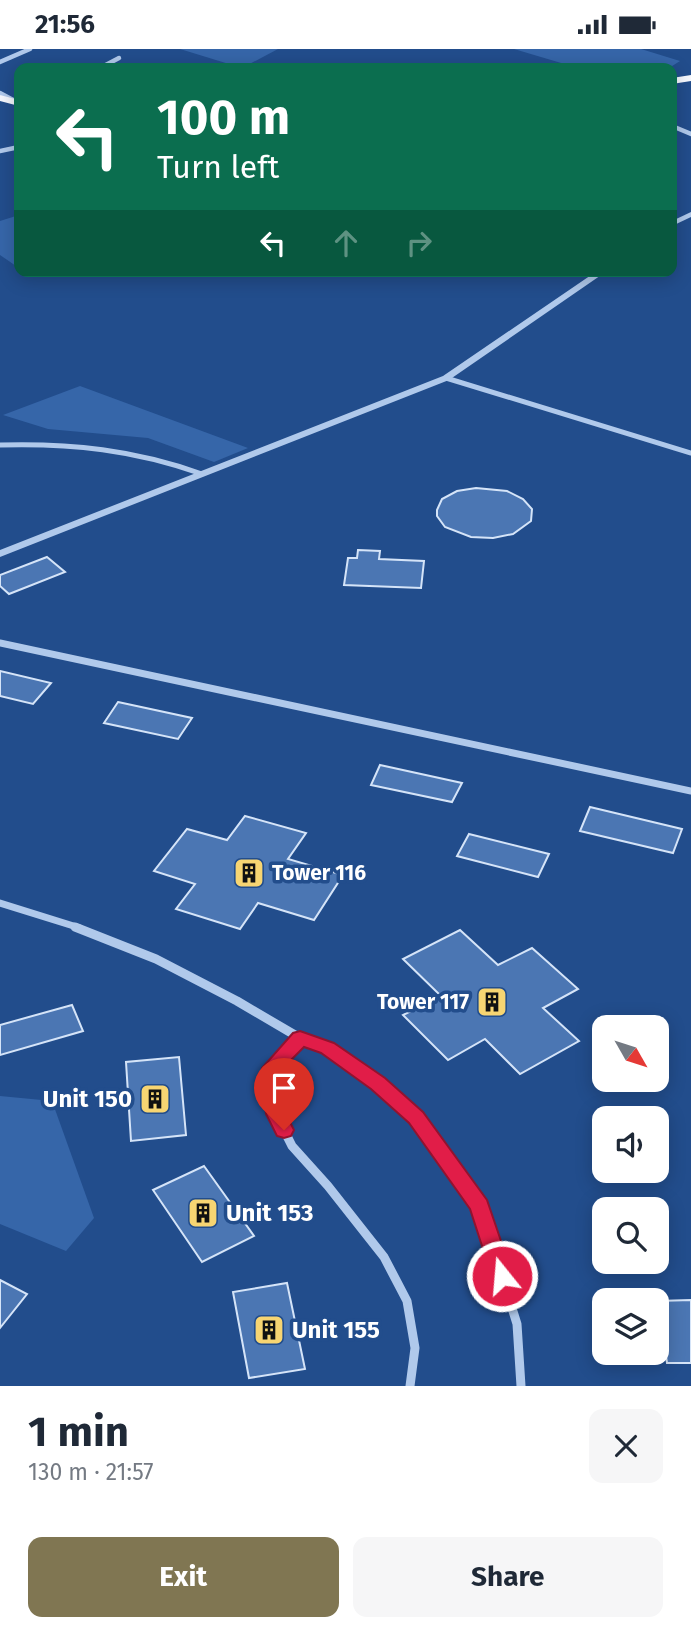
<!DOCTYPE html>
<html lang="en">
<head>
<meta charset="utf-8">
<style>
  :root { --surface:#fff; --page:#f6f6f7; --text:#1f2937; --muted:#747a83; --accent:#807652 }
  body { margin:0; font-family:"Fira Sans",sans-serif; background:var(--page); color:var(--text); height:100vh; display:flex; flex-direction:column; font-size:26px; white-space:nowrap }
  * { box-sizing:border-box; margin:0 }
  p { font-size:23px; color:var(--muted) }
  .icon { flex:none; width:38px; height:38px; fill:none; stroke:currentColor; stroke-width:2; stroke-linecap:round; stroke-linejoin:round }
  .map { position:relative; height:1337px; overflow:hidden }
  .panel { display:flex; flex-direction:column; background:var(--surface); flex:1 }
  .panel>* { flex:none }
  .banner { position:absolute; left:14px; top:14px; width:663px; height:214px; border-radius:14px; box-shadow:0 4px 18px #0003; background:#0b6e4f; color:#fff; overflow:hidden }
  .needle { width:46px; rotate:129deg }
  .fabs { position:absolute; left:592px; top:966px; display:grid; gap:14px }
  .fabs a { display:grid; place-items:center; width:77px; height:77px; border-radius:14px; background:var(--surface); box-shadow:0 4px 18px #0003; font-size:35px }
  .pin { position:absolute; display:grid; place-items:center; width:60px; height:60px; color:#fff; margin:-72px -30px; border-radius:50% 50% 50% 0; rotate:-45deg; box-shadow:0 0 7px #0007 }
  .pin .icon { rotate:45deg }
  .me { position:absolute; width:77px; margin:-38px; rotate:343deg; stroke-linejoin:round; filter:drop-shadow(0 0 5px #0008) }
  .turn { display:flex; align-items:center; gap:24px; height:147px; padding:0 28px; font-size:32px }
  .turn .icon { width:91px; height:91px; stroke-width:2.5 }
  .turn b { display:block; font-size:49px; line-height:60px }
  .lanes { display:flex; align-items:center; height:66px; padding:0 28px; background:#0003; justify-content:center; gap:35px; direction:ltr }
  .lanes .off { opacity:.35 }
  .round { display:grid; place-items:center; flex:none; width:74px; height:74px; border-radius:14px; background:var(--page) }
  .summary { display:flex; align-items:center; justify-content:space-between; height:119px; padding:0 28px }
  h1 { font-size:42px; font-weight:700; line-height:52px }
  .button { display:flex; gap:14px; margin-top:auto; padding:14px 28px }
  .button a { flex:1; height:80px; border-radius:14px; background:var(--accent); color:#fff; font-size:28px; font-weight:700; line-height:80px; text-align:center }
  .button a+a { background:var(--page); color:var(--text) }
  .status { display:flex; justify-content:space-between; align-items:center; height:49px; padding:0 35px; background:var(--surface); direction:ltr }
  .status svg { height:19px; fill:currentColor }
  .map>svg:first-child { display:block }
</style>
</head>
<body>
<div class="status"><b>21:56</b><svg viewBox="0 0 49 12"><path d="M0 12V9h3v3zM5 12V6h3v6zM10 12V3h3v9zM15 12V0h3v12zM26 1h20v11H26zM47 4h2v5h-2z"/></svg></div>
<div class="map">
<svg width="691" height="1337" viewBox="0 0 691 1337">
  <rect width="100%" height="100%" fill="#224d8c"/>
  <!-- green -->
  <g fill="#3666a9">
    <path d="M180,0H278L242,19Z"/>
    <path d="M514,0H641L680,12L669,19H578Z"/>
    <path d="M19,166V219L0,206V172Z"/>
    <path d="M80,337L248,399L214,413L148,389L48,380L3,366Z"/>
    <path d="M0,1047L52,1052L94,1169L66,1202L0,1175Z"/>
  </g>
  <!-- building -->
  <g fill="#4b76b3" stroke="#d5e4f8" stroke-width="2">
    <path d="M476,439L507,442L523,450L532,460L531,472L513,485L493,489L471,488L445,478L437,467V461L442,450L457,442Z"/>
    <path d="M358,501L380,502L379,510L424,512L421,539L344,536L348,509H357Z"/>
    <path d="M47,508L65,523L9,545L0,537V526Z"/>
    <path d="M0,622L51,634L33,655L0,647Z"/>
    <path d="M118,653L192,669L178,690L104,674Z"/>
    <path d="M380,716L462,734L452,753L371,736Z"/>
    <path d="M590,758L682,780L673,804L580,782Z"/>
    <path d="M245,767L306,784L288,810L343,826L314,871L258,854L240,880L176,860L195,835L154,822L187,780L227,791Z"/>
    <path d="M469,785L549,805L538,828L457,807Z"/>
    <path d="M460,881L498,916L532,899L578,940L543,959L579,992L520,1025L485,990L448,1011L403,966L441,947L403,910Z"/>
    <path d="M72,956L83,982L0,1006V976Z"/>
    <path d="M179,1008L186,1086L131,1092L126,1013Z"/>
    <path d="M204,1117L254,1187L202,1213L153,1141Z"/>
    <path d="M0,1231L27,1245L0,1279Z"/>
    <path d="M287,1234L305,1320L249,1329L233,1243Z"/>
    <path d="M691,1251V1314H667L658,1252Z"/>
  </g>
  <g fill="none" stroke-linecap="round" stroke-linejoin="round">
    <!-- minor-far3 -->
    <g stroke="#b0c9eb" stroke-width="4.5">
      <path d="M0,13L30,0"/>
      <path d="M100,19L119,9"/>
      <path d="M0,44L15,52"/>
      <path d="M672,77L691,85"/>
      <path d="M0,102L19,98"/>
    </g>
    <!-- minor-far2 -->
    <g stroke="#b0c9eb" stroke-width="5">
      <path d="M446,329L691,404"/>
      <path d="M0,396C71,394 135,401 202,425"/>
    </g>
    <!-- minor-far1 -->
    <g stroke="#b0c9eb" stroke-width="7">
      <path d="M0,594L691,742"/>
      <path d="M0,854L80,879"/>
    </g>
    <!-- minor -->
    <g stroke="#b0c9eb" stroke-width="9">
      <path d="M75,878L156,910L237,952L300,989L327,999L378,1035L416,1069L480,1157L517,1275L521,1337"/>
      <path d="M300,989L271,1019L276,1065L292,1097L328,1137L384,1208L407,1252L415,1299L410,1337"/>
    </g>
    <!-- tertiary -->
    <g fill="#b0c9eb" fill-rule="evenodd">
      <path d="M691,163V168L672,177V172Z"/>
      <path d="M597,222H607L449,331L0,508V501L443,327Z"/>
    </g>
    <!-- primary -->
    <g fill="#f5f8fe" fill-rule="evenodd">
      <path d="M691,26V32L672,35V29Z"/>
      <path d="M0,46L19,51V57L0,52Z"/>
    </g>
  </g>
  <!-- route -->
  <path fill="#e11d48" stroke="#92132f" stroke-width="2" d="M300,982L334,994L385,1029L423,1063L487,1151L513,1227L510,1234L502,1237L494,1234L470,1160L409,1074L371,1040L321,1004L304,998L281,1021L286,1065L294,1081L291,1087L284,1089L277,1087L266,1065L262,1019L293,984Z"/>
  <!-- icons -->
  <defs>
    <g id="building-square" transform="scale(1.575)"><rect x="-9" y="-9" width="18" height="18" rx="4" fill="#f7d572" stroke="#224d8c"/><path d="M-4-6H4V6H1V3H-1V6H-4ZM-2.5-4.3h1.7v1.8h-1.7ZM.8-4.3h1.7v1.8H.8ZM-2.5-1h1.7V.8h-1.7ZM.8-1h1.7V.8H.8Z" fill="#111"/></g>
  </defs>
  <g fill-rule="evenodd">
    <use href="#building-square" x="249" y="824"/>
    <use href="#building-square" x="492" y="953"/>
    <use href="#building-square" x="155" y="1050"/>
    <use href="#building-square" x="203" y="1164"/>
    <use href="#building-square" x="269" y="1281"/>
  </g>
  <g text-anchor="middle" stroke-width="7" stroke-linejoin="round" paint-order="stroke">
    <!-- poi labels -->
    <g font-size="21" font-weight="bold" fill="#fff" stroke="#224d8c" text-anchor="start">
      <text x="272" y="831">Tower 116</text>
      <text x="469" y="960" text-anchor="end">Tower 117</text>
    </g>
    <!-- near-poi labels -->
    <g font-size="24" font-weight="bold" fill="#fff" stroke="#224d8c" text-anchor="start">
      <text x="132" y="1058" text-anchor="end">Unit 150</text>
      <text x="226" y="1172">Unit 153</text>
      <text x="292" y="1289">Unit 155</text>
    </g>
  </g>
</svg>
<div class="fabs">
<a><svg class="needle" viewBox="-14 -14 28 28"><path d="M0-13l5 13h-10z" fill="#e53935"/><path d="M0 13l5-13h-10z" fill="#747a83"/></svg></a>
<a><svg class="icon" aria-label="sound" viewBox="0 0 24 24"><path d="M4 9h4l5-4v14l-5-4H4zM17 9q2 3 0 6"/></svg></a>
<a><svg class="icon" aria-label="search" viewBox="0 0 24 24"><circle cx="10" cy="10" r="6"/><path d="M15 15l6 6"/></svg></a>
<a><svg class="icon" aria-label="layers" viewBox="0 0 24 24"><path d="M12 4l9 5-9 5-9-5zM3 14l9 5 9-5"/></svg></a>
</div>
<div class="pin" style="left:284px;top:1081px;background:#d93025"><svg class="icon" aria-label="arrive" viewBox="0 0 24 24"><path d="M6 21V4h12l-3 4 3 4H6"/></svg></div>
<svg class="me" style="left:502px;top:1227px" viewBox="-20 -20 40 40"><circle r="17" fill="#e11d48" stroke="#fff" stroke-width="3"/><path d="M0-11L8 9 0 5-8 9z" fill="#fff"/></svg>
<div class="banner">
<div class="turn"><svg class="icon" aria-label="left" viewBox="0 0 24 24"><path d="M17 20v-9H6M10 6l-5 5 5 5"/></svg><div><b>100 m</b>Turn left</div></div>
<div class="lanes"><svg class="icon" aria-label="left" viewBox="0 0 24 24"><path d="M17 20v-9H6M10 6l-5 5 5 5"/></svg><svg class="icon off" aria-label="ahead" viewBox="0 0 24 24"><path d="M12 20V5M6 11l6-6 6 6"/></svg><svg class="icon off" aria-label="right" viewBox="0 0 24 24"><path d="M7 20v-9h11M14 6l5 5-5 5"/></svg></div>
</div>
</div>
<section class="panel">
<div class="summary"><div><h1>1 min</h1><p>130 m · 21:57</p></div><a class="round"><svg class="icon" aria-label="close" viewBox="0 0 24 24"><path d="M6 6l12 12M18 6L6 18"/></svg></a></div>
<div class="button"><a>Exit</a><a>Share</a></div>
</section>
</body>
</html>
